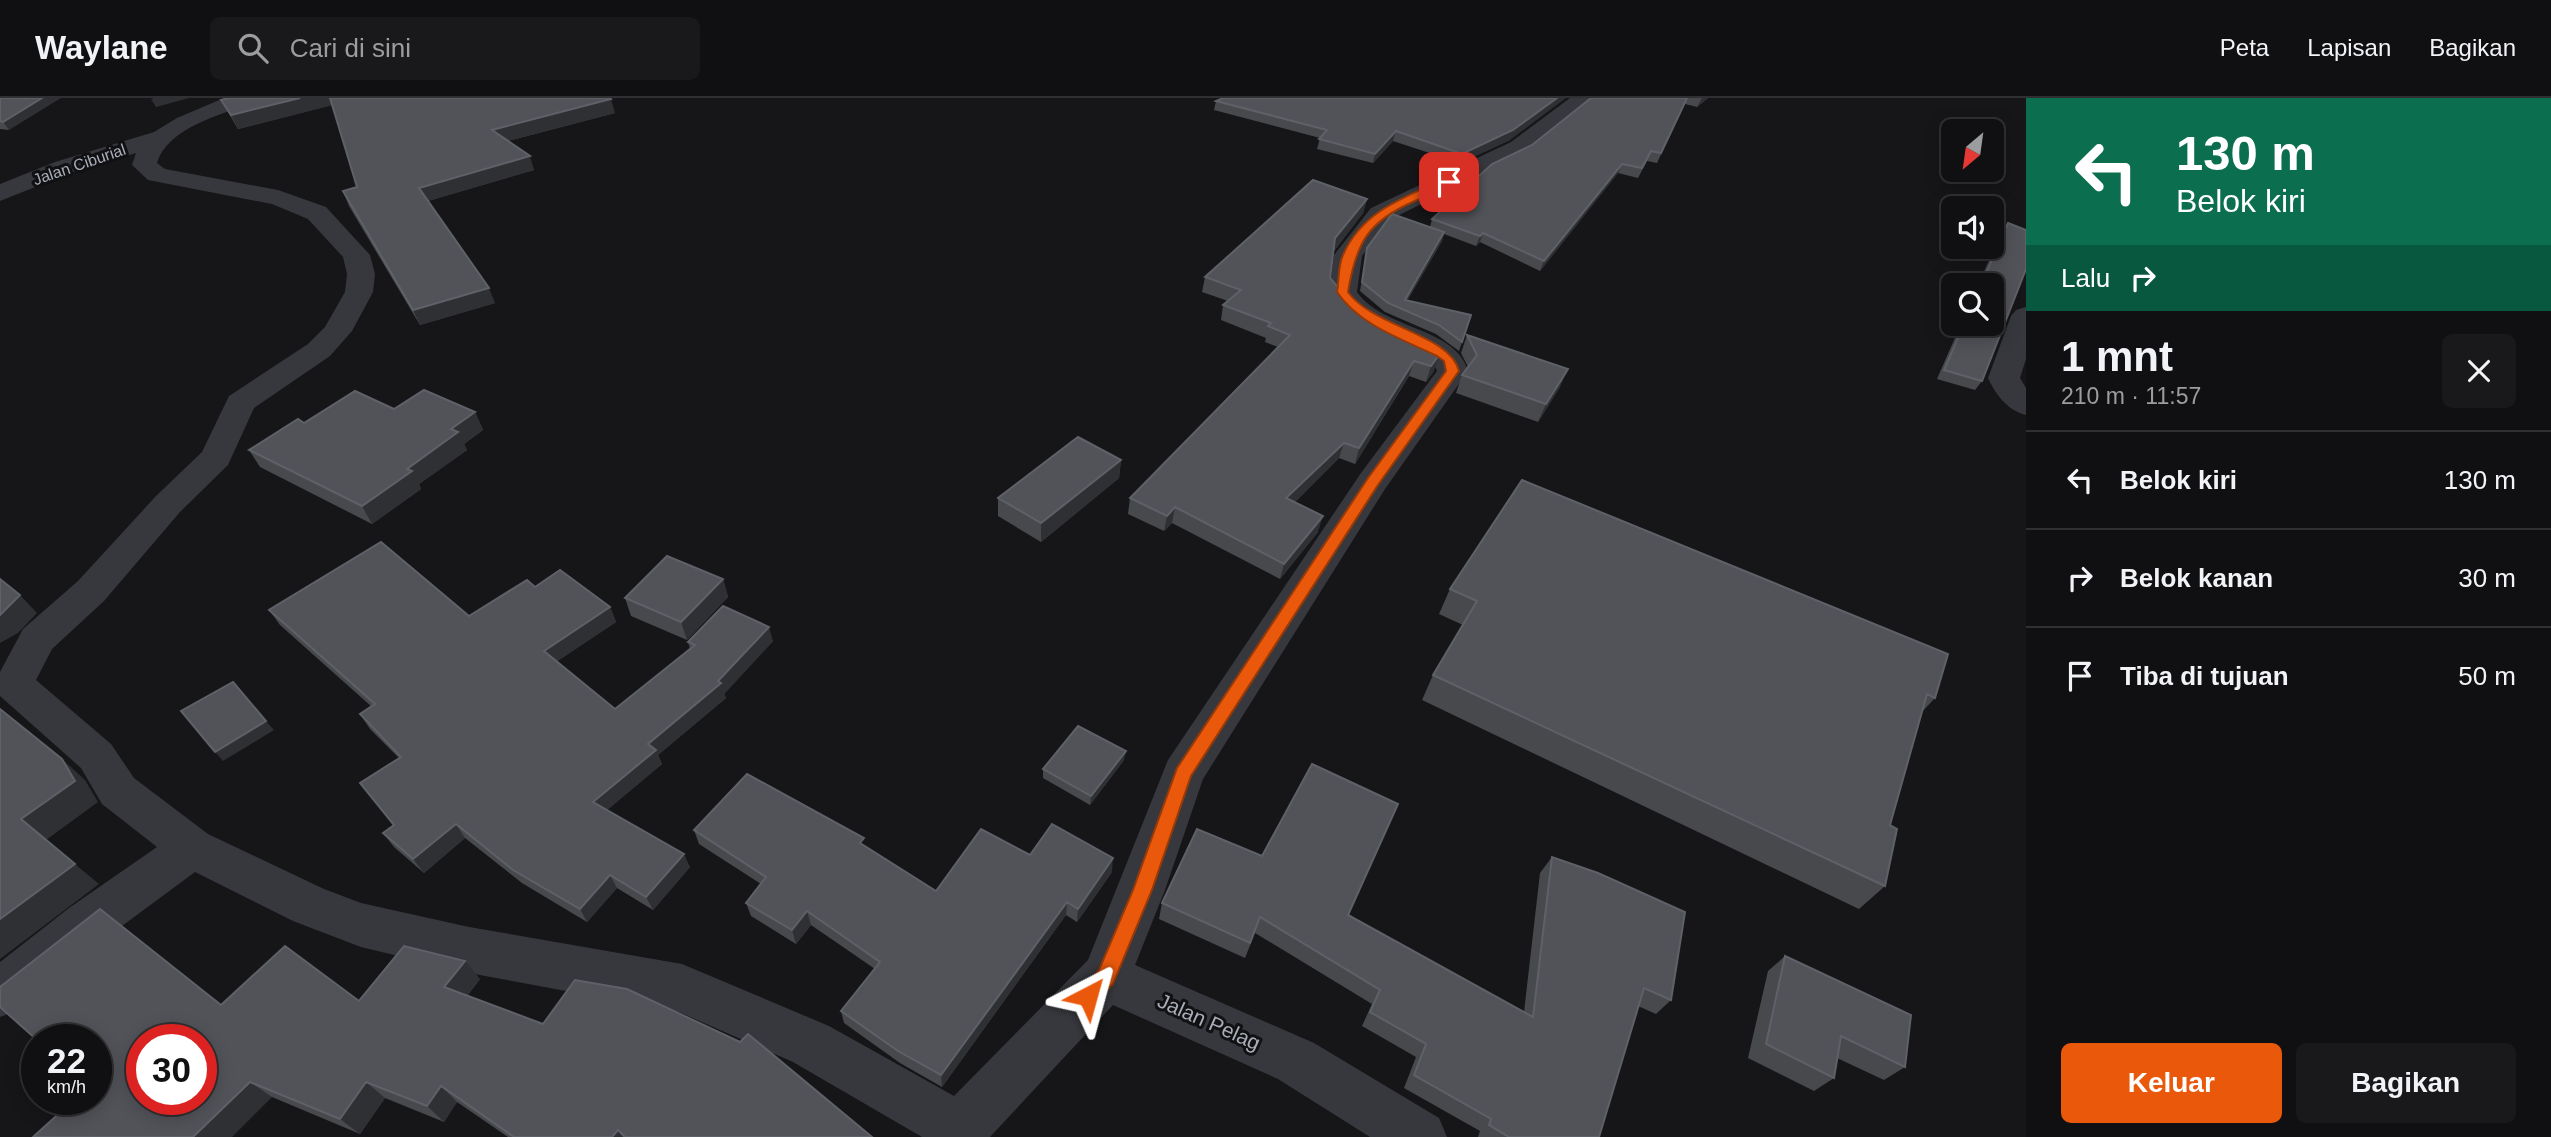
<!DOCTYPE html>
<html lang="id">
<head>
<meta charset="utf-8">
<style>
  :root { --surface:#101012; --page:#19191b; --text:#f1f3f6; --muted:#9c9d9f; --line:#303032; --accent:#ea580c }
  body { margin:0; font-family:Arial,sans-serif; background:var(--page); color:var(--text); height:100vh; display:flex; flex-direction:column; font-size:26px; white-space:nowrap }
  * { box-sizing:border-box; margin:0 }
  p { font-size:23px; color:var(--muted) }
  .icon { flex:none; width:38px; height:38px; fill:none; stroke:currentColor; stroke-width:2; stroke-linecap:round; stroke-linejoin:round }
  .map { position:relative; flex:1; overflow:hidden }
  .sheet { display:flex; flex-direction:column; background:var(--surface); width:525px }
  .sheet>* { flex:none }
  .top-card { background:#0b6e4f; color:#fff; overflow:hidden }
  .needle { width:46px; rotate:209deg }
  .buttons { position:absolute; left:1941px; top:21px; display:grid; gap:14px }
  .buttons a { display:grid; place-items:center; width:63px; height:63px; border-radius:10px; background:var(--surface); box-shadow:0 4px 18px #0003,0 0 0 2px var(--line); font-size:35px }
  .speed { position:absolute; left:21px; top:926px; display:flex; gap:14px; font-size:35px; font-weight:700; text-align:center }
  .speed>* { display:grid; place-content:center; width:91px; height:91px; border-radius:50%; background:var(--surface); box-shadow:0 4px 18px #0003,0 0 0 2px var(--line); line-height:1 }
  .speed small { font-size:18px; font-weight:400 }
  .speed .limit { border:10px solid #d22; background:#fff; color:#111 }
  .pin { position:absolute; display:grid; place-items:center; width:60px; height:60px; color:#fff; margin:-30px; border-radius:14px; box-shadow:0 4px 10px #0006 }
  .me { position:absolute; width:77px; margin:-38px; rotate:39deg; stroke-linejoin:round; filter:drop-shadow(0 0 5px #0008) }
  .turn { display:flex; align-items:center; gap:24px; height:147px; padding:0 35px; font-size:32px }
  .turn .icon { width:91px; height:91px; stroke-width:2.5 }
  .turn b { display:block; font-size:49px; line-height:60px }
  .then { display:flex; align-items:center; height:66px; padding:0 35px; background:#0003; gap:14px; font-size:26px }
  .round { display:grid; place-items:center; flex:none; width:74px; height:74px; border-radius:10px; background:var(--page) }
  .summary { display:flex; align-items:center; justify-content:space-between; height:119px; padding:0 35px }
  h1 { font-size:42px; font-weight:600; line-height:52px }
  .cta { display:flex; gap:14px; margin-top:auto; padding:14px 35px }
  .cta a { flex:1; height:80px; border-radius:10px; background:var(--accent); color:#fff; font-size:28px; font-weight:600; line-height:80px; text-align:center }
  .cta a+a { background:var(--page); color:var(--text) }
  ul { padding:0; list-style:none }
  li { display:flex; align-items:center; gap:21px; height:98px; padding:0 35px; border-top:2px solid var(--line) }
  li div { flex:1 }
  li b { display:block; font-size:26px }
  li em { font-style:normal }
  header { display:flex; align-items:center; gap:42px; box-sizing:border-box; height:98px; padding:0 35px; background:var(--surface); border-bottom:2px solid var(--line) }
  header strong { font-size:33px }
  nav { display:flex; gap:38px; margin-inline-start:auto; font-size:24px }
  .search { width:490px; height:63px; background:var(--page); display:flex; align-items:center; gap:18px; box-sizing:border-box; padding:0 24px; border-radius:10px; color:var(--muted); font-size:26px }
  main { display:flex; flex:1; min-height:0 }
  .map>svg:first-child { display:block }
</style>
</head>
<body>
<header>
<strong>Waylane</strong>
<div class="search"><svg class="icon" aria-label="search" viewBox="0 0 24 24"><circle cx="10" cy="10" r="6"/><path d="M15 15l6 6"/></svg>Cari di sini</div>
<nav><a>Peta</a><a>Lapisan</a><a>Bagikan</a></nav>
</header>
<main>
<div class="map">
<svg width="2026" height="1039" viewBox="0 0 2026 1039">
  <rect width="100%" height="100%" fill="#161618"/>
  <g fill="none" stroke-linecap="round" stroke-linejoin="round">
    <!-- minor -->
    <g fill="#37383d" fill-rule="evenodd">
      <path d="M224,0H256L253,5C222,16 167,30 157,65L165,71L278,92L326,109L370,157L375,176L373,194L352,233L330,258L254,310L228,367L180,414L104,503L52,551L36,582L111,646L134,680L208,736L324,791L361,805L469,829L682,866L829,928L954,998L1088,862L1168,662L1361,375L1437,273C1432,252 1373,237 1354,223C1343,215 1336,205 1329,194L1334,157L1371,110L1511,44L1570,0H1595L1527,54L1389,122L1362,158L1357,194C1384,232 1456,229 1468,273L1385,391L1203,681L1165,792L1135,867L1314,945L1439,1020L1447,1039H1370L1278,981L1113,907L990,1039H922L793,964L679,914L469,875L361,849L293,823L195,774L103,842L18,912L0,919V864L69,810L157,749L102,706L81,670L0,598V574L23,531L78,483L156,398L202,354L229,298L308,246L325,229L345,194L347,176L343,159L308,121L272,106L148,82L132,67L136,55L73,74L0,103V86L55,64L154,34L177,20Z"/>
      <path d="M2026,209V261L2020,280L2026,290V317C2007,312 1996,297 1988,280L2011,218L2016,212Z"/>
    </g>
  </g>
  <!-- wall -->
  <g fill="#47494d">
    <path d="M0,0L9,32L0,31Z"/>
    <path d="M1591,0H1708L1697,9L1685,6L1657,65L1647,63L1638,80L1618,75L1540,173L1480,144L1476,148L1444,136L1442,143L1407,203L1471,217L1459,253L1436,236L1385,214L1360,193L1367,150L1430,129L1432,121L1532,47Z"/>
    <path d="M221,2L615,15L508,43L534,72L428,103L495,205L420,227L349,108L343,93L357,89L332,7L238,31Z"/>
    <path d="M1216,3L1510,42L1460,65L1393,43L1373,65L1317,51L1320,40L1214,12Z"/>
    <path d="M1367,101L1363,115L1334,153L1330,180L1356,210L1417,238L1434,273L1426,284L1409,278L1355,366L1339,360L1295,404L1318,434L1280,481L1172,425L1164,433L1128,416L1130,400L1278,249L1265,244L1266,240L1221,222L1223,207L1228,203L1202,194L1205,179Z"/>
    <path d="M2008,125L2026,132V171L1982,283L1975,292L1937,281L1961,226H1992V187H1978L2002,134Z"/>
    <path d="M1467,237L1560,289L1538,324L1456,295L1462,277L1468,269L1461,255Z"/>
    <path d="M394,311L475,314L483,332L464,346L467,352L419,386L421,391L372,426L260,369L249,352L304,325Z"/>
    <path d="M1121,362L1119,380L1041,444L998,418V400Z"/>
    <path d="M1522,382L1935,600L1922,614L1890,727L1885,788L1859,811L1422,602L1433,577L1463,527L1439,516L1450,491Z"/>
    <path d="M723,481L728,499L687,542L631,518L625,500Z"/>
    <path d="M535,489L610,509L616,524L557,563L615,611L690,551L688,544L773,543L724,596L726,600L658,657L662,666L607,712L690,769L653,812L617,790L587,824L522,785L465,740L424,775L394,749L383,735L394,727L399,660L370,631L360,616L372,609L280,527L269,512L469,518Z"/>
    <path d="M1124,662L1090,707L1043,680V671Z"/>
    <path d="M694,732L866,748L936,793L1030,757L1112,774L1077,824L1066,817L942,989L900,965L844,925L841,913L875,871L811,827L796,846L751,818L746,805L761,786L699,746Z"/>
    <path d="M1552,759L1671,902L1656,916L1638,908L1599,1039H1478L1480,1033L1404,990L1416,959L1362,928L1372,906L1255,835L1245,860L1159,821L1162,805L1348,817L1524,914L1540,775Z"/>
    <path d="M1785,858L1905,969L1884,982L1837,960L1834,980L1814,993L1748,960L1768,873Z"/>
    <path d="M480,881L467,898L543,926L872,1039H508L457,1004L444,1024L385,1000L360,1036L272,999L96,1001V942L221,907L359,903Z"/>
  </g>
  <!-- shaded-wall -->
  <g fill="#2f3033">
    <path d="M42,0H61L9,32L3,24Z"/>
    <path d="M154,0H189L156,9L151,1Z"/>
    <path d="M300,0H330L333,7L238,31L231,17Z"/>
    <path d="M1557,0H1566L1510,42L1460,65L1462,56Z"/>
    <path d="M1702,0H1708L1697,9Z"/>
    <path d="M611,1L615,15L497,46L492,32Z"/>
    <path d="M1396,33L1393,43L1373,65L1375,56Z"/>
    <path d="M530,58L534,72L425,104L419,90Z"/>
    <path d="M1622,66L1618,75L1540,173L1544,163Z"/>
    <path d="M1367,101L1363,115L1332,155L1335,140Z"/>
    <path d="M1444,134L1442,143L1402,211L1405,202Z"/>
    <path d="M1483,135L1480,144L1476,148L1480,138Z"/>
    <path d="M489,190L495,205L420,227L413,212Z"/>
    <path d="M1439,257L1434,273L1426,284L1431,268Z"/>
    <path d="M1414,263L1409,278L1355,366L1359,350Z"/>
    <path d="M1568,271L1560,289L1538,324L1546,306Z"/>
    <path d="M475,314L483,332L464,346L467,352L419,386L421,391L372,426L362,408L451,331Z"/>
    <path d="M1344,345L1339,360L1283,416L1286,400Z"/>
    <path d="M1121,362L1119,380L1041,444V425Z"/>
    <path d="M1175,409L1172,425L1164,433L1167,418Z"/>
    <path d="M1323,418L1318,434L1280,481L1284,466Z"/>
    <path d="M723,481L728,499L687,542L681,524Z"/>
    <path d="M20,497L37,515L18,535L0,545V517Z"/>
    <path d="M610,509L616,524L552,567L544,553Z"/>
    <path d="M769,529L773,543L724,596L726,600L658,657L662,666L600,718L593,704L648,646L718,583Z"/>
    <path d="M266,623L274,632L223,663L215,654Z"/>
    <path d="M1126,653L1124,662L1090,707L1091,698Z"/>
    <path d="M62,661L85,682L98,704L46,742L99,786L0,861V821L21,721Z"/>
    <path d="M456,726L465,740L424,775L413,761Z"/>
    <path d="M684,756L690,769L653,812L646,799Z"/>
    <path d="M1113,760L1112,774L1077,824L1078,811Z"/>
    <path d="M610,777L617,790L587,824L580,811Z"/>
    <path d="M1067,804L1066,817L942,989L941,977Z"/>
    <path d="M807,813L811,827L796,846L792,832Z"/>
    <path d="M465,863L480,881L460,907L444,889Z"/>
    <path d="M250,984L272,999L232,1039H193Z"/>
    <path d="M366,984L385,1000L360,1036L340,1021Z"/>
    <path d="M441,988L457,1004L444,1024L427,1008Z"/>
    <path d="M618,1032L623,1039H612Z"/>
  </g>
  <!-- building -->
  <g fill="#525359" stroke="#5f6168" stroke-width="2" fill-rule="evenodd">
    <path d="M0,0H42L3,24L0,23Z"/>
    <path d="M229,0H300L231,17L221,2Z"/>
    <path d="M330,0H610L611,1L492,32L530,58L419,90L489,190L413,212L343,93L357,89Z"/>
    <path d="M1223,0H1557L1513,32L1462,56L1396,33L1375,56L1319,41L1327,32L1216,3Z"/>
    <path d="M1591,0H1687L1661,55L1651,53L1642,70L1622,66L1544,163L1483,135L1480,138L1432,121L1492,66L1532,47Z"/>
    <path d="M1313,82L1367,101L1335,140L1330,180L1356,210L1417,238L1439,257L1431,268L1414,263L1359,350L1344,345L1286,400L1323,418L1284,466L1175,409L1167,418L1130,400L1290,237L1268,228L1271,225L1223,207L1241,192L1205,179Z"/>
    <path d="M1392,116L1444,134L1405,202L1471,217L1462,244L1439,227L1388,205L1362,184L1367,150Z"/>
    <path d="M2008,125L2026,132V171L1982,283L1944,272L1964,226H1992V187H1981Z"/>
    <path d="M1467,237L1568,271L1546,306L1462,277L1477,257Z"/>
    <path d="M424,292L475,314L451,331L458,334L407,371L412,373L362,408L249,352L298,321L304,325L355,293L394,311Z"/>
    <path d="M1078,339L1121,362L1041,425L998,400Z"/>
    <path d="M1522,382L1948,556L1935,600L1927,596L1890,727L1897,731L1885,788L1433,577L1477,503L1450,491Z"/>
    <path d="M381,444L469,518L527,482L535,489L560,472L610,509L544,553L615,611L695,547L688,544L723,508L769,529L718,583L721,585L648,646L656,652L593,704L684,756L646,799L610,777L580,811L513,772L456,726L413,761L383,735L394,727L360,685L401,659L360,616L375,606L269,512Z"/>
    <path d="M667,458L723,481L681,524L625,500Z"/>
    <path d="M0,481L20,497L0,517Z"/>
    <path d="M233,584L266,623L215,654L181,613Z"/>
    <path d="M0,611L62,661L75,683L21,721L75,766L0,821Z"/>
    <path d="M1078,628L1126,653L1091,698L1043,671Z"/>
    <path d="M1312,666L1398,706L1348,817L1533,919L1552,759L1598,775L1685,814L1671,902L1644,890L1599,1039H1509L1489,1027L1491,1021L1414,977L1426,946L1370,914L1380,892L1260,819L1250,845L1162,805L1197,731L1262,758Z"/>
    <path d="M747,676L864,740L860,745L936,793L981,731L1030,757L1052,726L1113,760L1078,811L1067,804L941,977L898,953L841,913L880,864L807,813L792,832L746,805L766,779L694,732Z"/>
    <path d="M100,811L221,907L285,848L359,903L404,848L465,863L444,889L543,926L575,882L627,891L740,944L748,936L872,1039H625L618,1032L612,1039H514L441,988L427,1008L366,984L340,1021L250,984L193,1039H33L75,1001H96V942H37L0,909V889ZM142,942H201V1001H142Z"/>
    <path d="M1785,858L1911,917L1905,969L1841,938L1834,980L1766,946Z"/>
  </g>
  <!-- route -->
  <path fill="#ea580c" stroke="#983908" stroke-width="2" d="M1445,81L1454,84C1443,92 1427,97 1415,103C1368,123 1356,145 1348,194C1373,229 1450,236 1459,273L1378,387L1191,678L1152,792L1113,886L1095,905L1088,908L1080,905L1077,898L1099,872L1133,792L1177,670L1368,380L1446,273L1444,263L1437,258C1402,241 1359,227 1337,194C1339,183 1338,167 1343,157C1362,113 1405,99 1445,81Z"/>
  <g text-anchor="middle" stroke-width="6" stroke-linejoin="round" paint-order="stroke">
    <!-- far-street labels -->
    <g font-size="16" fill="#a8adb8" stroke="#111113">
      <text transform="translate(79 66) rotate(-19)" y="6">Jalan Ciburial</text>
    </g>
    <!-- near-street labels -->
    <g font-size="21" fill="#a8adb8" stroke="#111113">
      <text transform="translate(1209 924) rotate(24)" y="7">Jalan Pelag</text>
    </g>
  </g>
</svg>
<div class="buttons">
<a><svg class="needle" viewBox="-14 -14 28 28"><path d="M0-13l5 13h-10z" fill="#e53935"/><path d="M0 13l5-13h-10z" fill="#9c9d9f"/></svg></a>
<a><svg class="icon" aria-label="sound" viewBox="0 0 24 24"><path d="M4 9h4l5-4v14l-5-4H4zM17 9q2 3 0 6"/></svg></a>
<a><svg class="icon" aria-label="search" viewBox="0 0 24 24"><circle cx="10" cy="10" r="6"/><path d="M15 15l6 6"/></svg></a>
</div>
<div class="speed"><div>22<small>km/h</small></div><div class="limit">30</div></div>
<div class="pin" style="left:1449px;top:84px;background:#d93025"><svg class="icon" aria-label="arrive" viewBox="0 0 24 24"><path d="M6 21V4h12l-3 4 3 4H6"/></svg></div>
<svg class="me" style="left:1088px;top:898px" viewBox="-20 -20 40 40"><path d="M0-17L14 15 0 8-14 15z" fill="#ea580c" stroke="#fff" stroke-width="4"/></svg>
</div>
<section class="sheet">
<div class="top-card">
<div class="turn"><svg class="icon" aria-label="left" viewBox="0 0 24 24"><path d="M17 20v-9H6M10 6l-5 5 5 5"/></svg><div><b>130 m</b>Belok kiri</div></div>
<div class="then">Lalu<svg class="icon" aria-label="right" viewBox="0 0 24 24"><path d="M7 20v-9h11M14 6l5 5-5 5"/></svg></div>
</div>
<div class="summary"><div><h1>1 mnt</h1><p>210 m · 11:57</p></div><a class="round"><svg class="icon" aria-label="close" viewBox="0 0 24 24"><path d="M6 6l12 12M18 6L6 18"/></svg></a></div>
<ul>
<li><svg class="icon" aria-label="left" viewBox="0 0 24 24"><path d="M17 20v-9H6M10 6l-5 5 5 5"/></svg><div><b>Belok kiri</b></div><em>130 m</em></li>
<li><svg class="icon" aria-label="right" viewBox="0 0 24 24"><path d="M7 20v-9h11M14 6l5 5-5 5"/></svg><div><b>Belok kanan</b></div><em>30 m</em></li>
<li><svg class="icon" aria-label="arrive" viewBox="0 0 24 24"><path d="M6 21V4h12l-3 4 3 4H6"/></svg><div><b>Tiba di tujuan</b></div><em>50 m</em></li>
</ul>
<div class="cta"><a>Keluar</a><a>Bagikan</a></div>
</section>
</main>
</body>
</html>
